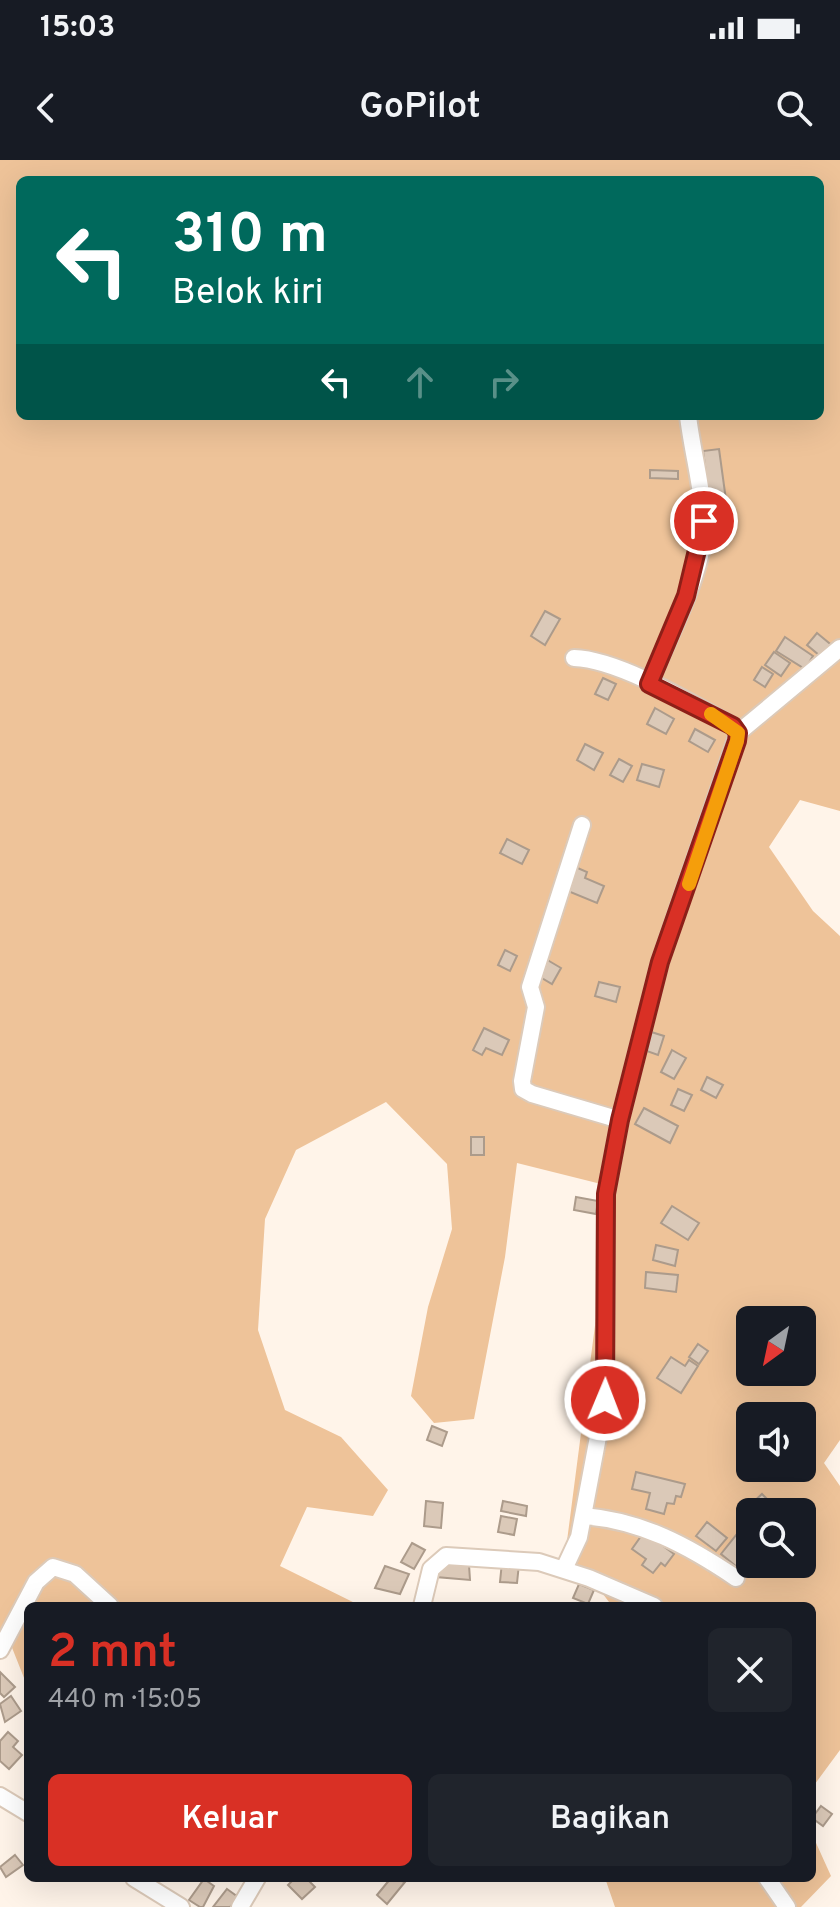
<!DOCTYPE html>
<html lang="id">
<head>
<meta charset="utf-8">
<style>
  :root { --surface:#171b24; --page:#20242c; --text:#f1f3f6; --muted:#9ea1a6; --accent:#d93025 }
  body { margin:0; font-family:Overpass,sans-serif; background:var(--page); color:var(--text); height:100vh; display:flex; flex-direction:column; font-size:30px; white-space:nowrap }
  * { box-sizing:border-box; margin:0 }
  p { font-size:26px; color:var(--muted) }
  .icon { flex:none; width:44px; height:44px; fill:none; stroke:currentColor; stroke-width:2; stroke-linecap:round; stroke-linejoin:round }
  .map { position:relative; flex:1; overflow:hidden }
  .side { position:absolute; left:24px; top:1442px; width:792px; height:280px; display:flex; flex-direction:column; background:var(--surface); border-radius:12px; box-shadow:0 8px 32px #0002 }
  .side>* { flex:none }
  .hud { position:absolute; left:16px; top:16px; width:808px; height:244px; border-radius:12px; box-shadow:0 8px 32px #0002; background:#00695c; color:#fff; overflow:hidden }
  .needle { width:52px; rotate:213deg }
  .fabs { position:absolute; left:736px; top:1146px; display:grid; gap:16px }
  .fabs a { display:grid; place-items:center; width:80px; height:80px; border-radius:12px; background:var(--surface); box-shadow:0 8px 32px #0002; font-size:40px }
  .pin { position:absolute; display:grid; place-items:center; width:68px; height:68px; color:#fff; margin:-34px; border:4px solid #fff; border-radius:50%; box-shadow:0 2px 8px #0007 }
  .me { position:absolute; width:88px; margin:-44px; rotate:1deg; stroke-linejoin:round; filter:drop-shadow(0 0 6px #0008) }
  .turn { display:flex; align-items:center; gap:28px; height:168px; padding:0 24px; font-size:36px }
  .turn .icon { width:104px; height:104px; stroke-width:2.5 }
  .turn b { display:block; font-size:56px; line-height:68px }
  .lanes { display:flex; align-items:center; height:76px; padding:0 24px; background:#0003; justify-content:center; gap:40px; direction:ltr }
  .lanes .off { opacity:.35 }
  .round { display:grid; place-items:center; flex:none; width:84px; height:84px; border-radius:12px; background:var(--page) }
  .headline { display:flex; align-items:center; justify-content:space-between; height:136px; padding:0 24px }
  h1 { font-size:48px; font-weight:600; line-height:60px; color:var(--accent) }
  .primary-button { display:flex; gap:16px; margin-top:auto; padding:16px 24px }
  .primary-button a { flex:1; height:92px; border-radius:12px; background:var(--accent); color:#fff; font-size:32px; font-weight:600; line-height:92px; text-align:center }
  .primary-button a+a { background:var(--page); color:var(--text) }
  .status { display:flex; justify-content:space-between; align-items:center; height:56px; padding:0 40px; background:var(--surface); direction:ltr }
  .status svg { height:22px; fill:currentColor }
  header { display:flex; justify-content:space-between; align-items:center; height:104px; padding:0 24px; background:var(--surface); font-size:36px; font-weight:600 }
  .map>svg:first-child { display:block }
</style>
</head>
<body>
<div class="status"><b>15:03</b><svg viewBox="0 0 49 12"><path d="M0 12V9h3v3zM5 12V6h3v6zM10 12V3h3v9zM15 12V0h3v12zM26 1h20v11H26zM47 4h2v5h-2z"/></svg></div>
<header><svg class="icon" aria-label="back" viewBox="0 0 24 24"><path d="M15 5l-7 7 7 7"/></svg>GoPilot<svg class="icon" aria-label="search" viewBox="0 0 24 24"><circle cx="10" cy="10" r="6"/><path d="M15 15l6 6"/></svg></header>
<div class="map">
<svg width="840" height="1747" viewBox="0 0 840 1747">
  <rect width="100%" height="100%" fill="#fff4e9"/>
  <!-- green -->
  <g fill="#eec399" fill-rule="evenodd">
    <path d="M0,0H840V651L800,640L769,687L813,751L840,776V1280L824,1303L840,1326V1590L812,1628V1446H612L603,1434L564,1404L613,1027L517,1003L505,1097L474,1259L434,1263L411,1236L428,1147L452,1069L447,1004L386,942L296,990L265,1059L258,1170L285,1250L341,1277L388,1330L373,1356L307,1347L280,1406L361,1446H28V1528L7,1475L0,1479ZM20,20H820V256H20ZM750,1160H802V1212H750ZM750,1256H802V1308H750ZM750,1352H802V1404H750Z"/>
    <path d="M812,1674L831,1716L801,1747H615L605,1718H812Z"/>
  </g>
  <!-- building -->
  <g fill="#dbc9b8" stroke="#ac9b8b" stroke-width="2">
    <path d="M719,289L726,340L710,342L703,291Z"/>
    <path d="M650,310L678,311V319L650,318Z"/>
    <path d="M545,451L560,459L545,485L531,476Z"/>
    <path d="M817,473L835,488L825,500L807,485Z"/>
    <path d="M785,477L813,496L805,509L776,491Z"/>
    <path d="M774,492L790,503L781,516L765,505Z"/>
    <path d="M762,507L773,514L765,527L754,520Z"/>
    <path d="M603,518L616,524L608,540L595,534Z"/>
    <path d="M655,548L674,559L666,574L647,564Z"/>
    <path d="M695,569L715,580L708,592L689,581Z"/>
    <path d="M585,584L603,593L594,610L577,600Z"/>
    <path d="M619,599L632,606L623,622L610,615Z"/>
    <path d="M642,604L664,610L659,627L637,620Z"/>
    <path d="M507,679L529,690L522,704L500,693Z"/>
    <path d="M573,706L587,712L585,718L604,726L597,743L563,729Z"/>
    <path d="M505,790L517,796L510,811L498,805Z"/>
    <path d="M544,798L561,808L552,824L535,814Z"/>
    <path d="M599,822L620,827L616,842L595,836Z"/>
    <path d="M484,868L509,880L502,895L486,888L482,895L473,890Z"/>
    <path d="M648,871L664,876L658,895L641,889Z"/>
    <path d="M672,890L686,898L674,919L661,912Z"/>
    <path d="M707,917L723,925L716,938L701,930Z"/>
    <path d="M678,929L692,935L684,951L671,945Z"/>
    <path d="M644,948L678,966L670,983L635,964Z"/>
    <rect x="471" y="977" width="13" height="18"/>
    <path d="M576,1037L598,1041L596,1054L574,1050Z"/>
    <path d="M672,1046L699,1063L688,1080L661,1063Z"/>
    <path d="M656,1085L678,1090L675,1106L653,1100Z"/>
    <path d="M646,1112L678,1115L676,1132L645,1128Z"/>
    <path d="M698,1184L708,1191L699,1204L689,1197Z"/>
    <path d="M671,1197L685,1206L689,1200L698,1206L681,1233L657,1218Z"/>
    <path d="M432,1266L447,1272L442,1286L427,1280Z"/>
    <path d="M636,1312L685,1324L681,1337L676,1336L674,1344L667,1343L664,1354L646,1349L650,1333L632,1329Z"/>
    <path d="M762,1334L776,1348L772,1352H755L749,1346Z"/>
    <path d="M426,1341L443,1343L441,1368L424,1366Z"/>
    <path d="M503,1341L527,1346L526,1356L501,1351Z"/>
    <path d="M501,1356L517,1359L514,1375L498,1372Z"/>
    <path d="M707,1362L727,1378L716,1391L696,1376Z"/>
    <path d="M644,1372L674,1394L665,1406L661,1403L653,1413L642,1405L646,1399L632,1389Z"/>
    <path d="M737,1374L750,1384V1390L737,1407L721,1394Z"/>
    <path d="M412,1383L425,1390L414,1409L401,1402Z"/>
    <path d="M439,1401L469,1405L470,1420L436,1417Z"/>
    <path d="M502,1402L519,1404L517,1423L500,1422Z"/>
    <path d="M385,1406L409,1414L400,1434L375,1428Z"/>
    <path d="M579,1424L594,1430L588,1444L573,1438Z"/>
    <path d="M0,1512L15,1527L4,1537L0,1533Z"/>
    <path d="M11,1536L21,1551L5,1562L0,1544Z"/>
    <path d="M8,1572L18,1581L13,1587L22,1595L9,1609L0,1601V1581Z"/>
    <path d="M821,1646L832,1654L823,1666L812,1658Z"/>
    <path d="M15,1695L23,1705L6,1717L0,1707Z"/>
    <path d="M295,1718H306L315,1727L302,1739L288,1725Z"/>
    <path d="M391,1718L405,1722L387,1744L377,1735Z"/>
    <path d="M204,1719L214,1726L203,1747H200L189,1740Z"/>
    <path d="M227,1729L238,1737L230,1747H213Z"/>
  </g>
  <g fill="none" stroke-linecap="round" stroke-linejoin="round">
    <!-- street casing -->
    <g stroke="#dccab9" stroke-width="20">
      <g id="street">
        <path d="M649,524C667,479 707,408 704,360C702,326 692,290 688,256"/>
        <path d="M738,573L840,488"/>
        <path d="M582,665L530,827L536,847L522,921L523,929L532,934L620,960"/>
        <path d="M584,1356C642,1361 687,1385 736,1418"/>
        <path d="M564,1409L579,1377L605,1240L606,1034L620,960L660,802L738,573L733,566C693,544 618,499 574,498"/>
        <path d="M422,1446L431,1409L446,1396L539,1402L589,1418L654,1446"/>
        <path d="M0,1490L36,1422L53,1407L75,1414L110,1446"/>
        <path d="M0,1636L28,1653"/>
        <path d="M134,1718L181,1747"/>
        <path d="M767,1718L787,1747"/>
        <path d="M240,1747L257,1718"/>
      </g>
    </g>
    <!-- street -->
    <use href="#street" stroke="#fff" stroke-width="16"/>
  </g>
  <g fill="none" stroke-linecap="round" stroke-linejoin="round">
    <!-- route casing -->
    <g stroke="#8d1f18" stroke-width="20">
      <path id="route" d="M605,1240L606,1034L620,960L660,802L737,581L738,573L733,566L649,524L686,436L704,361"/>
    </g>
    <!-- route -->
    <use href="#route" stroke="#d93025" stroke-width="14"/>
    <!-- slow -->
    <path stroke="#f59e0b" stroke-width="14" d="M689,724L737,581L738,573L711,554"/>
  </g>
</svg>
<div class="fabs">
<a><svg class="needle" viewBox="-14 -14 28 28"><path d="M0-13l5 13h-10z" fill="#e53935"/><path d="M0 13l5-13h-10z" fill="#9ea1a6"/></svg></a>
<a><svg class="icon" aria-label="sound" viewBox="0 0 24 24"><path d="M4 9h4l5-4v14l-5-4H4zM17 9q2 3 0 6"/></svg></a>
<a><svg class="icon" aria-label="search" viewBox="0 0 24 24"><circle cx="10" cy="10" r="6"/><path d="M15 15l6 6"/></svg></a>
</div>
<div class="pin" style="left:704px;top:361px;background:#d93025"><svg class="icon" aria-label="arrive" viewBox="0 0 24 24"><path d="M6 21V4h12l-3 4 3 4H6"/></svg></div>
<svg class="me" style="left:605px;top:1240px" viewBox="-20 -20 40 40"><circle r="17" fill="#d93025" stroke="#fff" stroke-width="3"/><path d="M0-11L8 9 0 5-8 9z" fill="#fff"/></svg>
<div class="hud">
<div class="turn"><svg class="icon" aria-label="left" viewBox="0 0 24 24"><path d="M17 20v-9H6M10 6l-5 5 5 5"/></svg><div><b>310 m</b>Belok kiri</div></div>
<div class="lanes"><svg class="icon" aria-label="left" viewBox="0 0 24 24"><path d="M17 20v-9H6M10 6l-5 5 5 5"/></svg><svg class="icon off" aria-label="ahead" viewBox="0 0 24 24"><path d="M12 20V5M6 11l6-6 6 6"/></svg><svg class="icon off" aria-label="right" viewBox="0 0 24 24"><path d="M7 20v-9h11M14 6l5 5-5 5"/></svg></div>
</div>
<section class="side">
<div class="headline"><div><h1>2 mnt</h1><p>440 m · 15:05</p></div><a class="round"><svg class="icon" aria-label="close" viewBox="0 0 24 24"><path d="M6 6l12 12M18 6L6 18"/></svg></a></div>
<div class="primary-button"><a>Keluar</a><a>Bagikan</a></div>
</section>
</div>
</body>
</html>
